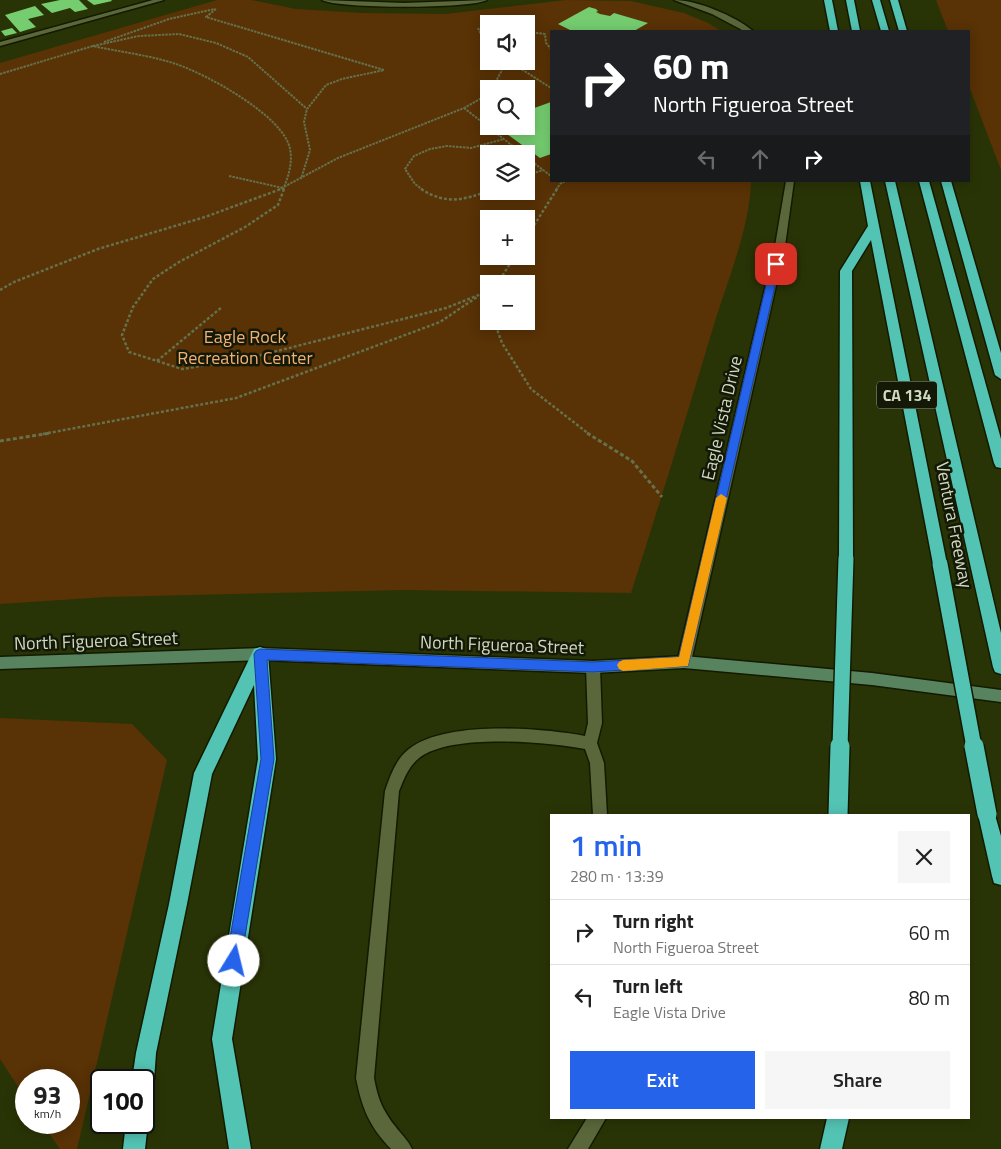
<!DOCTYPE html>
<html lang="en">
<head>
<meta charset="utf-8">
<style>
  :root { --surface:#fff; --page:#f6f6f6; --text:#222; --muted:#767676; --line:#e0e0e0; --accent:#2563eb }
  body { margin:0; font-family:"Titillium Web",sans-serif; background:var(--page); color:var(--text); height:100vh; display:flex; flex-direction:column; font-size:19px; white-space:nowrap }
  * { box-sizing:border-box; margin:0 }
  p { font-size:16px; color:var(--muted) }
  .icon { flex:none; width:28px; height:28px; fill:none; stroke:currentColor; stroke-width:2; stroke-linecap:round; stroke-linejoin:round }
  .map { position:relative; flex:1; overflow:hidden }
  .panel { position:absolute; left:550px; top:814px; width:420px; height:305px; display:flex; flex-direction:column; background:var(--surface); border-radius:0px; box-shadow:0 2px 12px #0003 }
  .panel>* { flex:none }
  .guide { position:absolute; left:550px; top:30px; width:420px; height:152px; border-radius:0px; box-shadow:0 2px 12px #0003; background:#202124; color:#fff; overflow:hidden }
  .fabs { position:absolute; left:480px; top:15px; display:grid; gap:10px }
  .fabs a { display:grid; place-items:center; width:55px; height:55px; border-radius:0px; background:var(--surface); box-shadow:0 2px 12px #0003; font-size:25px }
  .speed { position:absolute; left:15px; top:1069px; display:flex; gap:10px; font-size:25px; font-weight:700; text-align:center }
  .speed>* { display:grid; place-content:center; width:65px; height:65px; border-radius:50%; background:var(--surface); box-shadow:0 2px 12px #0003; line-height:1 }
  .speed small { font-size:12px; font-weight:400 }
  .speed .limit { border:2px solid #111; border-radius:8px; background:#fff; color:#111 }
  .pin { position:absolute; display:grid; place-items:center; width:42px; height:42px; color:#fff; margin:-21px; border-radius:10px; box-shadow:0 2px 8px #0006 }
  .me { position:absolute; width:55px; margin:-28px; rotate:9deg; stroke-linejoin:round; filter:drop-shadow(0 0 4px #0008) }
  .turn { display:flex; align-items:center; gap:18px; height:105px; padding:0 20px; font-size:22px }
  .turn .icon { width:65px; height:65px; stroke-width:2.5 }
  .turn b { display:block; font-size:35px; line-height:42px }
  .lanes { display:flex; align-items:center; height:48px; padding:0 20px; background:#0003; justify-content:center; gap:25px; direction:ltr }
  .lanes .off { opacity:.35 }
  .round { display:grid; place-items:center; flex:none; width:52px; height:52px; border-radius:0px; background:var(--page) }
  .head { display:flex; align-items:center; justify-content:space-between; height:85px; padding:0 20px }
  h1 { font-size:30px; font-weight:600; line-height:38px; color:var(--accent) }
  .button { display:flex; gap:10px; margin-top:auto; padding:10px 20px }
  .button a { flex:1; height:58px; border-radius:0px; background:var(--accent); color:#fff; font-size:20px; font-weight:600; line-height:58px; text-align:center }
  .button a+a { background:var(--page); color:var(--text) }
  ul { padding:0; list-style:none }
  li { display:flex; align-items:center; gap:15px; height:65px; padding:0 20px; border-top:1px solid var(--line) }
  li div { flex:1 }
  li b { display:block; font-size:19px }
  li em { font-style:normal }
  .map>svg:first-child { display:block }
</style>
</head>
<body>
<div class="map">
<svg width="1001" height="1149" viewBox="0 0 1001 1149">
  <rect width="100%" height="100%" fill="#293406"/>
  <!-- green -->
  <g fill="#593206" fill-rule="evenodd">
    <path d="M217,0H251L296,9L362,13L446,14L566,0L631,1L684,13L708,23L721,31H551V181H751C750,226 729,277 715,321C688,412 660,502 631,593L404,590L106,597L0,604V63ZM489,24H526V61H489ZM489,89H526V126H489ZM489,154H526V191H489ZM489,219H526V256H489ZM489,284H526V321H489Z"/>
    <path d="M936,0H1001V170L969,86V31H948Z"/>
    <path d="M0,718L132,724L167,760L77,1149H60L42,1123L69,1122V1080H26V1099L0,1059Z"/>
  </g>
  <!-- building -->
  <g fill="#75cd70">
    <path d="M60,0H79L88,9L75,12L70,8L52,13L41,4Z"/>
    <path d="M87,0H111L112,1L94,5Z"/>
    <path d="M35,6L44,15L28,19L36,27L20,32L5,15Z"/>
    <path d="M589,7L596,9L598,11L596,12L600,14L610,16L614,13L648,23L634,31H572L558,24Z"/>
    <path d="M12,28L17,33L5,36L1,31Z"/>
    <path d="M551,102V154L540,158L496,126H526V111Z"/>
  </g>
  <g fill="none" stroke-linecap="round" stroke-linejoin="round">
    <!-- service casing -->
    <g stroke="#131a00" stroke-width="3">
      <g id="service">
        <path d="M593,661L598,663L600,667L602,723L597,743L604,763L607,815H593L590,763L585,749C546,742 451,733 419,758C408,767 404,779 399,791L374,1078C378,1099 382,1109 395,1126C401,1134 408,1140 412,1149H391C369,1126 362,1108 356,1078L385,791C390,776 396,759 409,749C446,720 541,728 585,736L588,723L586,667L588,663Z"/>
        <path d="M587,1118H606L588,1149H568Z"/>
      </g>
    </g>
    <!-- minor casing -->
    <g stroke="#131a00" stroke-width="3">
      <path id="minor" d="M153,0H164L0,46V42Z"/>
    </g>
    <!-- tertiary casing -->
    <g stroke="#131a00" stroke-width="3">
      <g id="tertiary">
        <path d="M322,0L404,3L487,0C472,9 337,9 322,0Z"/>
        <path d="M674,0C697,0 735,16 753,31H744L712,14Z"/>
        <path d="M786,181H794L785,246L691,662L689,666L684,668L679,666L677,662L775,246Z"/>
      </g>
    </g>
    <!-- secondary casing -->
    <g stroke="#131a00" stroke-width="3">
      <path id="secondary" d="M260,648L593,661L684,656L872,673L1001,690V702L872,685L684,668L593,673L260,660L0,669V657Z"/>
    </g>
    <!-- motorway casing -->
    <g stroke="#131a00" stroke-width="3">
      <g id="motorway">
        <path d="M824,0H832L838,31H830Z"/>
        <path d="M846,0H854L860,31H852Z"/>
        <path d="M872,0H880L889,31H881Z"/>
        <path d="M890,0H898L907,31H899Z"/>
        <path d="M860,181H870L879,226L947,564L945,568L940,570L935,568L933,564L871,240L852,271L853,558L851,562L846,564L841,562L839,558L840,271L868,226Z"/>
        <path d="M885,181H895L1001,633V674L995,672L993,667Z"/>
        <path d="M919,181H929L1001,439V468L996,467L994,463Z"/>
        <path d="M941,181H951L1001,353V379L995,375Z"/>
        <path d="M260,647L266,649L268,654L276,759L232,1039L251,1149H229L212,1039L258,759L254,685L212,774L187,904L156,1053L154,1080L150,1087L144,1090V1080H132L136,1053L169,904L194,773L254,649Z"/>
        <path d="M987,805L993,808L1001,836V885L994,883L992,876L978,814L981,808Z"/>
        <path d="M144,1114L148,1122L145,1149H123L126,1122H144Z"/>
        <path d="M827,1118H849L842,1149H820Z"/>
      </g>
    </g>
    <!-- path-far2 -->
    <g stroke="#66704b" stroke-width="2" stroke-dasharray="2.5 1" stroke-linecap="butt">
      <path d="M216,9L206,17L384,70L342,79L326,85L307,109L304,122L310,150L301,179"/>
      <path d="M478,28L489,51"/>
      <path d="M529,32L545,34L546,43L551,49"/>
      <path d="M104,42L169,19L215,9"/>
      <path d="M499,61L515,65L551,88"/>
      <path d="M0,74L93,46"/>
      <path d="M492,89L502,70L499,61"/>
      <path d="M464,108L523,154"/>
      <path d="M526,157L551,176"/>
      <path d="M229,176L283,188"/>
      <path d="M526,176L543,170"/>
      <path d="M278,190L338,158L464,108L489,94"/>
      <path d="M283,190C288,177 293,163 290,149C284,116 206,74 176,64C149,55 120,52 93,46L139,36L179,34L216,43L248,57L307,109"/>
      <path d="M423,190L415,184L405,169L414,156L430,149L447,146L471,148L504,139"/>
      <path d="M556,190L560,184L565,181"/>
    </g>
    <!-- path-far1 -->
    <g stroke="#66704b" stroke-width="2.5" stroke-dasharray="3 2" stroke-linecap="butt">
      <path d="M284,189L278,205L245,227L179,262L153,279L133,307L122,335L129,352L182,369L246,359L446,308L489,291"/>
      <path d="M421,189C446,205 463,200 489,191"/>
      <path d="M526,238L557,189"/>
      <path d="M497,284L515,256"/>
      <path d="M0,290L14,282L98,249L205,217L281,189"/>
      <path d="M482,294L489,307"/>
      <path d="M494,321L502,343L531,389L589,434"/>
      <path d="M157,361L222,307"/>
      <path d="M43,434L236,398L440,322L477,297"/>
    </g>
    <!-- path -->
    <g stroke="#66704b" stroke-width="3" stroke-dasharray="4 2.5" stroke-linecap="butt">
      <path d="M587,433L632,461L662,497"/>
      <path d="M0,441L51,433"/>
    </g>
    <!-- service -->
    <use href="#service" fill="#5a673b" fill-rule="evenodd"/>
    <!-- minor -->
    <use href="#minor" fill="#5a673b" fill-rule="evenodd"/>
    <!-- tertiary -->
    <use href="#tertiary" fill="#5a673b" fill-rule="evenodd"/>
    <!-- secondary -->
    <use href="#secondary" fill="#58835f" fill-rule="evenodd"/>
    <!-- motorway -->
    <use href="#motorway" fill="#53c4b4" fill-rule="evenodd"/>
    <!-- motorway-bridge-far1 casing -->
    <g stroke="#131a00" stroke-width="18" stroke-linecap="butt">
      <g id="motorway-bridge-far1">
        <path d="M940,564L974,747"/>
        <path d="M840,747L846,558"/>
      </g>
    </g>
    <!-- motorway-bridge casing -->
    <g stroke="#131a00" stroke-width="22" stroke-linecap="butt">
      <g id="motorway-bridge">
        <path d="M974,746L987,814"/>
        <path d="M838,815L840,746"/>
      </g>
    </g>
    <!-- motorway-bridge-far1 -->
    <use href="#motorway-bridge-far1" stroke="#53c4b4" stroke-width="15"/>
    <!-- motorway-bridge -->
    <use href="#motorway-bridge" stroke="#53c4b4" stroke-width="19"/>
  </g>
  <!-- route -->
  <path fill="#2563eb" stroke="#184099" d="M776,262L780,264L688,666L593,672L267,660L274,759L241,961L239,966L234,968L228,966L226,961L261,759L254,654L256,651L260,649L593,662L679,657L771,264Z"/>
  <!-- slow -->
  <path fill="#f59e0b" d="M721,494L727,498L688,666L623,671L619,669L617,665L619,662L623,660L679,657L716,498Z"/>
  <g text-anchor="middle" stroke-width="5" stroke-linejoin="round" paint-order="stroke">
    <!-- shield labels -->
    <rect fill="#141907" stroke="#989f89" stroke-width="1" x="877" y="381.5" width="60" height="27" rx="4"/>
    <g font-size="16" font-weight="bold" fill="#d0d9c1">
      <text x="907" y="401">CA 134</text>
    </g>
    <!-- park labels -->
    <g font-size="18" fill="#f4b073" stroke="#141907">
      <text x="245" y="343">Eagle Rock<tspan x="245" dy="21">Recreation Center</tspan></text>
    </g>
    <!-- street labels -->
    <g font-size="18" fill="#d0d9c1" stroke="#141907">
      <text transform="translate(722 418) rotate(-77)" y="6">Eagle Vista Drive</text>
      <text transform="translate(954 525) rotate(79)" y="6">Ventura Freeway</text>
      <text transform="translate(96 641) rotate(-2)" y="6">North Figueroa Street</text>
      <text transform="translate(502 645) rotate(2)" y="6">North Figueroa Street</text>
    </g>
  </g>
</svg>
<div class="fabs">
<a><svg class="icon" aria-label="sound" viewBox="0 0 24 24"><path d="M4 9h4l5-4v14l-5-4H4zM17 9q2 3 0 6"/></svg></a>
<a><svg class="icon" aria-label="search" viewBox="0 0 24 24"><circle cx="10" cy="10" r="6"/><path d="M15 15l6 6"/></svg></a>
<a><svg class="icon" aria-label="layers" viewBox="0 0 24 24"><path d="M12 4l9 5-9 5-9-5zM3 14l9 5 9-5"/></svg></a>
<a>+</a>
<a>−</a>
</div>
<div class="speed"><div>93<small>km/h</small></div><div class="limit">100</div></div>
<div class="pin" style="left:776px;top:264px;background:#d93025"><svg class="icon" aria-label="arrive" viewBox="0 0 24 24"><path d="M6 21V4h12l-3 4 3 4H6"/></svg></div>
<svg class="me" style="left:234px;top:961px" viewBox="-20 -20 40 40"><circle r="19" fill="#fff"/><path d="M0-13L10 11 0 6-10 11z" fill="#2563eb"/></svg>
<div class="guide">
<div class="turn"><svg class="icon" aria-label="right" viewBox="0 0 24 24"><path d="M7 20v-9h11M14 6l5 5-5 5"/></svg><div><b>60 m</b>North Figueroa Street</div></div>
<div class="lanes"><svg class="icon off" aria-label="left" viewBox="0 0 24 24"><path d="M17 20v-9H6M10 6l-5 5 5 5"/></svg><svg class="icon off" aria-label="ahead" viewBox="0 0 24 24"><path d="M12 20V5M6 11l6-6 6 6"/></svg><svg class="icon" aria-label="right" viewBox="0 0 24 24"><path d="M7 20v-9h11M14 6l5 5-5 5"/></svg></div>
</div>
<section class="panel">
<div class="head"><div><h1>1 min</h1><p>280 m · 13:39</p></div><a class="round"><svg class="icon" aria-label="close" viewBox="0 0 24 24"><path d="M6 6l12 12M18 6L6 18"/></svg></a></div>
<ul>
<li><svg class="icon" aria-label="right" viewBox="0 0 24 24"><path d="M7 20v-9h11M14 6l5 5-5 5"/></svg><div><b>Turn right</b><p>North Figueroa Street</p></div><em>60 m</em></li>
<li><svg class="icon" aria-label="left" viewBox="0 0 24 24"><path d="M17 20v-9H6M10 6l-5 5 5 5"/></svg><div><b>Turn left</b><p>Eagle Vista Drive</p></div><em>80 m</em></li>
</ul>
<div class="button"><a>Exit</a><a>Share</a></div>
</section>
</div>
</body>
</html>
